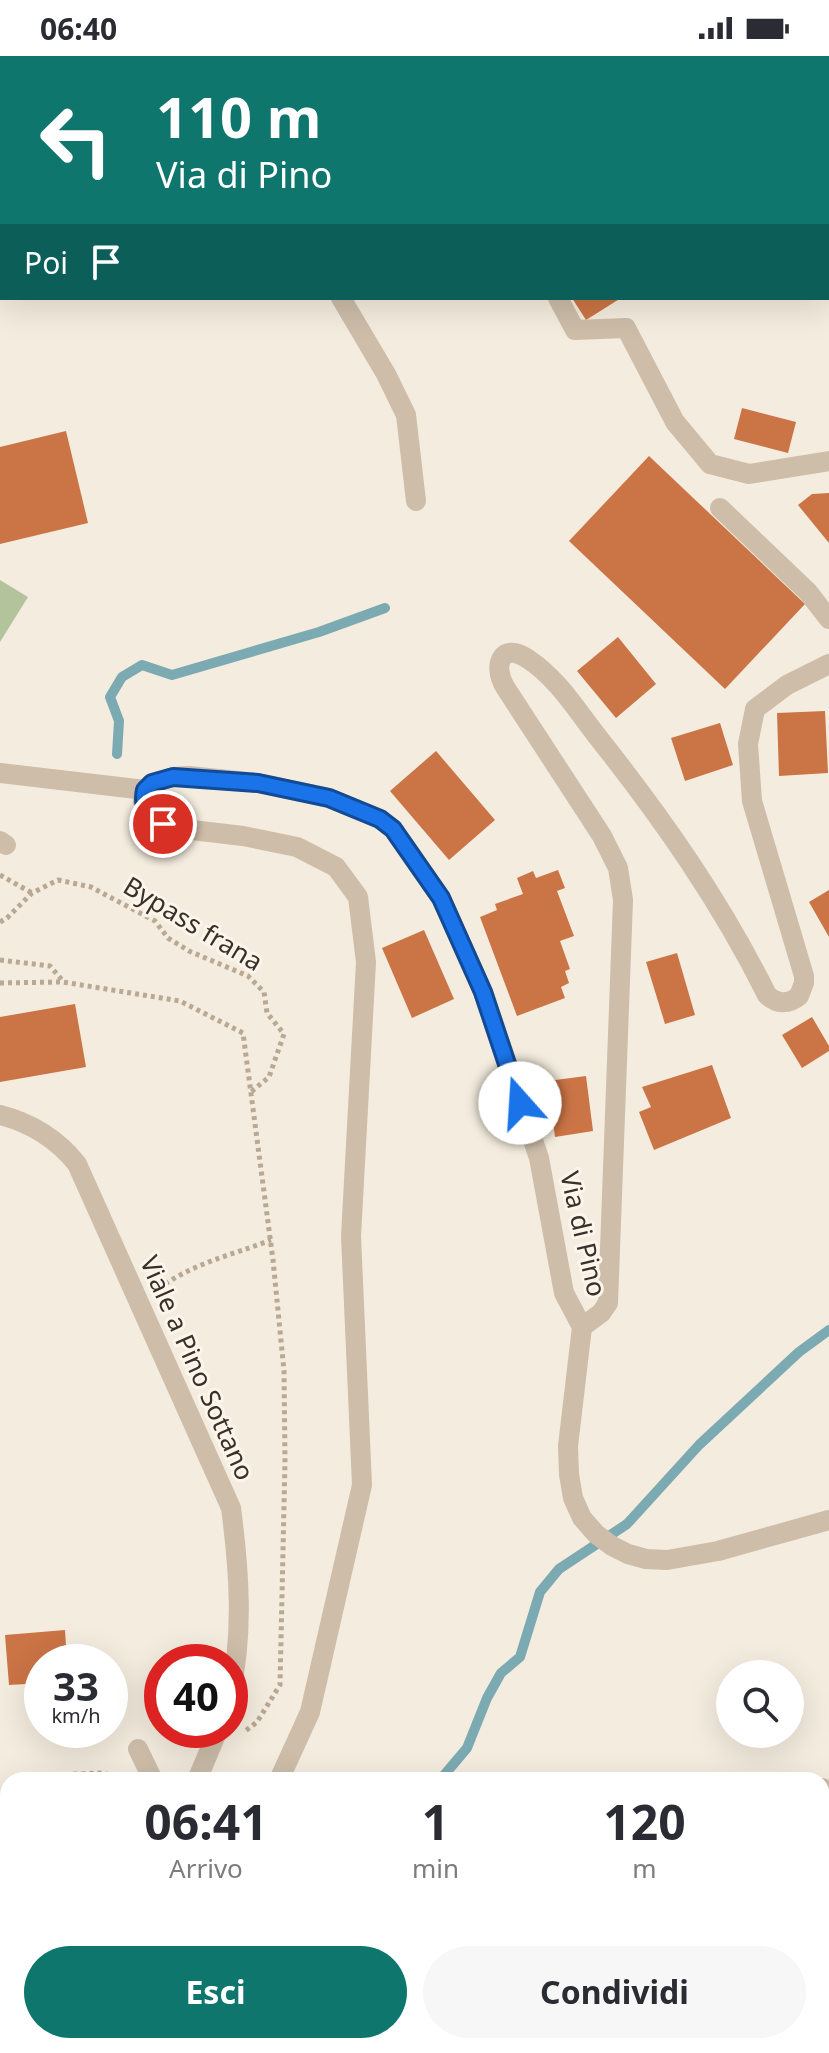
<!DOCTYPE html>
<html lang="it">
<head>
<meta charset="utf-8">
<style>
  :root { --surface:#fff; --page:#f7f7f7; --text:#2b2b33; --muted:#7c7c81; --accent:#0f766e }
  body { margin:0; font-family:"Noto Sans",sans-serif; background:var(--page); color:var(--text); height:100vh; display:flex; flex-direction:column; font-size:30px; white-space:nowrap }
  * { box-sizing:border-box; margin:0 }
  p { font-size:26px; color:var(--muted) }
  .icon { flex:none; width:44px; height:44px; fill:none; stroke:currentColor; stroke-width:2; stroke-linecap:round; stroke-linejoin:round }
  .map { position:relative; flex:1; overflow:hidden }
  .panel { position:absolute; left:0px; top:1716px; width:830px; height:282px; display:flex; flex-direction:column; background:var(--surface); border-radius:24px 24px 0 0; box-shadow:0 8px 32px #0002 }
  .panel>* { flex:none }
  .guide { position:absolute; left:0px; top:0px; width:830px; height:244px; box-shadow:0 8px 32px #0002; background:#0f766e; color:#fff; overflow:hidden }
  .controls { position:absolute; left:716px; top:1604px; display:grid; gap:16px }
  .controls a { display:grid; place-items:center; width:88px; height:88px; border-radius:50%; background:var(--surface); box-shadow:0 8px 32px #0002; font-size:40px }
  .speed { position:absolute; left:24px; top:1588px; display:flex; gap:16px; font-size:40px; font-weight:700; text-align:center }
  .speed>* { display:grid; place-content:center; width:104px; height:104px; border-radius:50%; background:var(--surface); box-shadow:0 8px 32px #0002; line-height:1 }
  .speed small { font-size:20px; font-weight:400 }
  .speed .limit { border:12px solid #d22; background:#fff; color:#111 }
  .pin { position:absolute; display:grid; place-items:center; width:68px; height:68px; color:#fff; margin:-34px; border:4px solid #fff; border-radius:50%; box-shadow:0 2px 8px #0007 }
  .me { position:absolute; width:88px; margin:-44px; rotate:341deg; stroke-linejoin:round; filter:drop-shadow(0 0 6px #0008) }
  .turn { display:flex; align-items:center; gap:28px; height:168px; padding:0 24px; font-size:36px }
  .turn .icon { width:104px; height:104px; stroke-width:2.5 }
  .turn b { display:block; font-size:56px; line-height:68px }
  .then { display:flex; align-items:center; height:76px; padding:0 24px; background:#0003; gap:16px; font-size:30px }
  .eta { display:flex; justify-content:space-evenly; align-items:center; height:136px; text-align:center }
  .eta b { font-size:48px; font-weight:700; line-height:56px }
  .button { display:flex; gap:16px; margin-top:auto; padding:16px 24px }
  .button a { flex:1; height:92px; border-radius:48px; background:var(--accent); color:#fff; font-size:32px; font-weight:700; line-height:92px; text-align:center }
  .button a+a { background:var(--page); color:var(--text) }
  .status { display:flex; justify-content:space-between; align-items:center; height:56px; padding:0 40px; background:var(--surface); direction:ltr }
  .status svg { height:22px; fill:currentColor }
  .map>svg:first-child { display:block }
</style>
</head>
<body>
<div class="status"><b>06:40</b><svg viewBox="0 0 49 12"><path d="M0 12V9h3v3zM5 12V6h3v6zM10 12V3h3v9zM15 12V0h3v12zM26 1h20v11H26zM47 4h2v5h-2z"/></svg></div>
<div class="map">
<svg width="829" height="1997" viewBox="0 0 829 1997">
  <rect width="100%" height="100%" fill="#f4ecde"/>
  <!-- green -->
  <g fill="#b3c49d">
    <path d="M0,0H185L187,2H2V133Z"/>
    <path d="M0,524L28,541L0,586Z"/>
    <path d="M822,1793L829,1802V1997H487V1990H822Z"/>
  </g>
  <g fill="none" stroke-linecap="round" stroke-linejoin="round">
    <!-- stream -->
    <g stroke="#7caab2" stroke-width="10">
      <path d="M117,698L119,665L110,641L122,621L142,609L172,619L319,576L385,552"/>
      <path d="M440,1724L467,1692L487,1642L501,1617L520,1601L540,1536L559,1513L627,1468L699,1389L799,1296L829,1274"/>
    </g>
  </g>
  <!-- building -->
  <g fill="#cb7445">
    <path d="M572,242H621L586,264Z"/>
    <path d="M742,352L796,366L788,397L734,383Z"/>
    <path d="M66,375L88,467L0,488V391Z"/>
    <path d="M649,400L805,548L725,633L569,485Z"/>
    <path d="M829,437V487L798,449L812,438Z"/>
    <path d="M618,581L656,628L616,662L577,615Z"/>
    <path d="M825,655L828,717L779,720L777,657Z"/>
    <path d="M720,667L733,709L685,725L671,682Z"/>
    <path d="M436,695L495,764L449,804L390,735Z"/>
    <path d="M558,814L565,832L557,835L574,880L560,885L570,913L565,915L569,927L561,931L565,942L517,960L480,861L497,854L495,848L523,838L517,822L533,815L536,822Z"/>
    <path d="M829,834V881L809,846Z"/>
    <path d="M424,874L454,943L412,962L382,892Z"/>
    <path d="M677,897L695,959L665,968L646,906Z"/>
    <path d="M75,948L86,1011L0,1026V961Z"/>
    <path d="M812,961L829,990V995L802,1012L782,979Z"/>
    <path d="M712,1009L731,1062L654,1094L639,1056L651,1051L642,1031Z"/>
    <path d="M586,1020L593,1075L555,1081L548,1025Z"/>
    <path d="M65,1574L67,1606H42V1627L9,1629L5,1579Z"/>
    <path d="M4,1820L8,1825V1925L0,1930V1823Z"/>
    <path d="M49,1990H130L134,1997H54Z"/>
  </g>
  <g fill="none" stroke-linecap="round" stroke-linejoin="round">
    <!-- path -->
    <g stroke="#b9a893" stroke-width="5" stroke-dasharray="4 4" stroke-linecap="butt">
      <path d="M0,819L32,837"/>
      <path d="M0,866L7,862L32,837L58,824L91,831L155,865L168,882L189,895L248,920L264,936L267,957L284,978L269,1021L251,1036"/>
      <path d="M0,904L50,910L63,925"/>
      <path d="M0,927L63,926L180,945L243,977L273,1204L284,1315L285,1405L280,1629L257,1666L244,1676"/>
      <path d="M158,1229L162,1230C197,1206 232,1199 271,1184"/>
      <path d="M68,1724L74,1718L104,1717L121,1724"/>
      <path d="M0,1789L8,1781"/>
    </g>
    <!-- service -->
    <g stroke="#cdbda9" stroke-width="20">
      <path d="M254,0L256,2"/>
      <path d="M341,242L386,318L406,359L416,445"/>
      <path d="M0,717L145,734"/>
      <path d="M0,785L6,789"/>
      <path d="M138,1693L153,1724"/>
    </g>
    <!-- minor -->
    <g stroke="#cdbda9" stroke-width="20">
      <path d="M741,0L742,2"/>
      <path d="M558,242L575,274L626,272L675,366L710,408L749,418L829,405"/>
      <path d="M720,452L808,536L829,563"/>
      <path d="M0,1059C31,1067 57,1083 77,1108L231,1452C239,1513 244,1578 230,1638"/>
      <path d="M582,1271L601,1257L608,1247L623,844L618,812L602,780L505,631C492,609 502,585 528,603C557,622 576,653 597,680C662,762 721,846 767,939C777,948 788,949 799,940L804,927V920L752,745L748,688L755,653L787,629L829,608"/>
      <path d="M197,1724L218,1674"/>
      <path d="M822,1732L829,1735"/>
    </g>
    <!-- tertiary -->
    <g stroke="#cdbda9" stroke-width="20">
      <path d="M279,1724L310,1656L362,1429L351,1180L366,906L358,841L336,811L297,791L243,780L175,772L153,761L143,745L145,734L152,727L173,721L189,720L258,727L329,742L380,763L393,773L441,842L483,936L539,1102L564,1237L582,1271L568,1390L569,1418L573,1442L582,1462L596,1478L612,1490L628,1498L646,1503L667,1504L718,1495L829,1464"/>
      <path d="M0,1990L6,1997"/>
      <path d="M344,1990L347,1997"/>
    </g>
  </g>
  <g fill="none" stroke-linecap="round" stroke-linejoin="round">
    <!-- route casing -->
    <g stroke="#114b97" stroke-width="20">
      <path id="route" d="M163,768C149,759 141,752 145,734L152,727L173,721L258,727L329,742L380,763L393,773L441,842L483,936L520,1047"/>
    </g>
    <!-- route -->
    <use href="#route" stroke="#1a73e8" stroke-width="14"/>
  </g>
  <g text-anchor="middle" stroke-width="6" stroke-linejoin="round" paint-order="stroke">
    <!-- street labels -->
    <g font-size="26" fill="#3a3029" stroke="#fbf5eb">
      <text transform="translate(193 868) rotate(31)" y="9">Bypass frana</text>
      <text transform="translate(583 1178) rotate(77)" y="9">Via di Pino</text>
      <text transform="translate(197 1312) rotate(66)" y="9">Viale a Pino Sottano</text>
    </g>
  </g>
</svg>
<div class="controls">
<a><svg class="icon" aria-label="search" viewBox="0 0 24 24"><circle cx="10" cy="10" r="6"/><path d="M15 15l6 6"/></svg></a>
</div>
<div class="speed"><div>33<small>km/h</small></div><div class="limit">40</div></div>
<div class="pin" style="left:163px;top:768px;background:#d93025"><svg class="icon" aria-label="arrive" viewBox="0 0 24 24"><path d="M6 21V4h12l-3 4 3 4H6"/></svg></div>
<svg class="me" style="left:520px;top:1047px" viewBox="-20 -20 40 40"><circle r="19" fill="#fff"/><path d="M0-13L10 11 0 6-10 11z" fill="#1a73e8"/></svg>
<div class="guide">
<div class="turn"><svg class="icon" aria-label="left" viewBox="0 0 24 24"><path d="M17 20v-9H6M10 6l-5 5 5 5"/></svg><div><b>110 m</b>Via di Pino</div></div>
<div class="then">Poi<svg class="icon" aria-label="arrive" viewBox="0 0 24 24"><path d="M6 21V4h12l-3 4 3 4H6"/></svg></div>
</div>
<section class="panel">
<div class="eta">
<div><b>06:41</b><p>Arrivo</p></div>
<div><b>1</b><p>min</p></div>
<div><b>120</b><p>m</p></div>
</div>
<div class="button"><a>Esci</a><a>Condividi</a></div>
</section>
</div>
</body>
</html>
